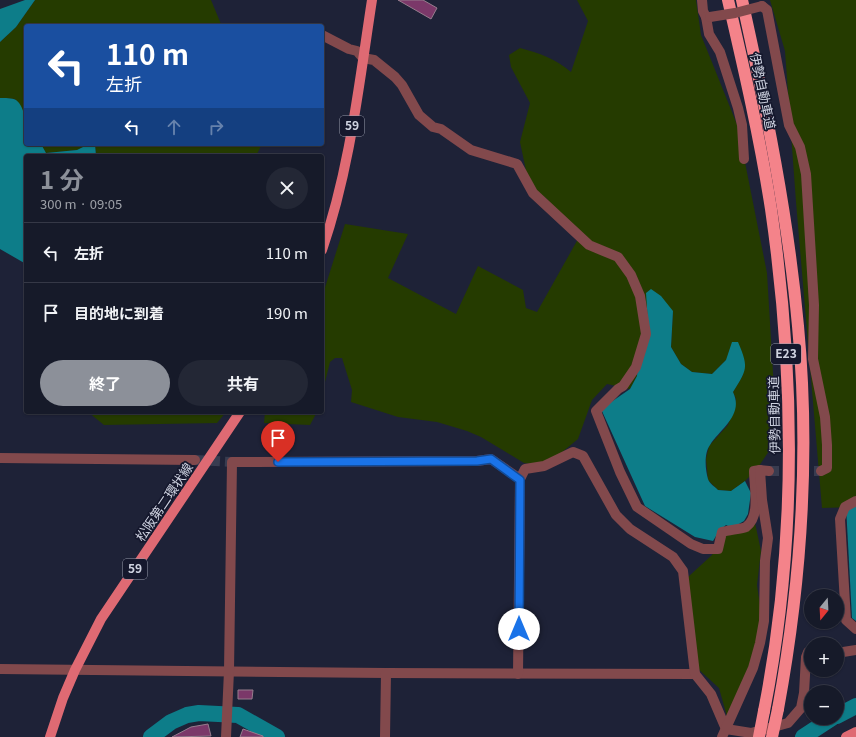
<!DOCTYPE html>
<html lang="ja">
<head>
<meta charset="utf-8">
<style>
  :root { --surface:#161a29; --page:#232735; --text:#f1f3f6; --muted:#9ea1a8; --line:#353846; --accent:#8c9099 }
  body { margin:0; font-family:Georgia,"Noto Sans JP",serif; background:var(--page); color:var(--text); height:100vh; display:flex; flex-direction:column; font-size:15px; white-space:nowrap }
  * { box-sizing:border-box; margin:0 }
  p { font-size:13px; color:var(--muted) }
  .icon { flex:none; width:22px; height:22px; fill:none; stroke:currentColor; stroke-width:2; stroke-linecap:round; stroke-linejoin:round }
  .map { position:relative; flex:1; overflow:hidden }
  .sheet { position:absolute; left:24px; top:154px; width:300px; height:260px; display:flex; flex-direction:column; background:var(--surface); border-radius:4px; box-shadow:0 1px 3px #0004,0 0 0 1px var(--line) }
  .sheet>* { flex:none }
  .guide { position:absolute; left:24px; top:24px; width:300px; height:122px; border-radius:4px; box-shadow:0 1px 3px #0004,0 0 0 1px var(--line); background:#1a4fa0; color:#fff; overflow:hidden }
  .needle { width:26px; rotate:198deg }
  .fabs { position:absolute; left:804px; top:589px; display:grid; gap:8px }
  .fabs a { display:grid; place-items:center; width:40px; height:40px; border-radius:50%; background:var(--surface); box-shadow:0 1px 3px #0004,0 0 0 1px var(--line); font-size:20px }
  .pin { position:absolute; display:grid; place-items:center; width:34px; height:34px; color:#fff; margin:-41px -17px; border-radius:50% 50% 50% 0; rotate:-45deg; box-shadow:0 0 4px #0007 }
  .pin .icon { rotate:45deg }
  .me { position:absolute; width:44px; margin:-22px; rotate:0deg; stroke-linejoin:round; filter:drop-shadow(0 0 3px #0008) }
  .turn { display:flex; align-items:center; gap:14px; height:84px; padding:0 16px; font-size:18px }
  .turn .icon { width:52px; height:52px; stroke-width:2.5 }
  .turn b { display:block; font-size:28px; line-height:34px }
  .lanes { display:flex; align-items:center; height:38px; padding:0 16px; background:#0003; justify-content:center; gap:20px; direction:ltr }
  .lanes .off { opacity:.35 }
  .round { display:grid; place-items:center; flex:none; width:42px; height:42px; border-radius:21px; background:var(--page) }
  .overview { display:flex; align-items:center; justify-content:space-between; height:68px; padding:0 16px }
  h1 { font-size:24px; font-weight:700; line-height:30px; color:var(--accent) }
  .cta { display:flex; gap:8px; margin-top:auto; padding:8px 16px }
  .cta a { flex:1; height:46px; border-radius:24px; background:var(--accent); color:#fff; font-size:16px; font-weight:700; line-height:46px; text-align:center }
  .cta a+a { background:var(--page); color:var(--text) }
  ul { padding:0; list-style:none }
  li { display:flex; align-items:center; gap:12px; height:60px; padding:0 16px; border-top:1px solid var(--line) }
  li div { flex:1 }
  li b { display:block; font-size:15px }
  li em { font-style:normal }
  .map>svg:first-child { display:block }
</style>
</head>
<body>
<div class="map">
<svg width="856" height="737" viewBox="0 0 856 737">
  <rect width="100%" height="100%" fill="#1e2237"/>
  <!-- green -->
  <g fill="#253b00">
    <path d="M35,0H211L221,24L220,26H26V120L15,99L0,98V42L16,27Z"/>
    <path d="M577,0H696L701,35L738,127L767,273L777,439L757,469L745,481L731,491L718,490L708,480L706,459L709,446L728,425L736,399L733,392L743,375L726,360L712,374L692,372L681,364L671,347L673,311L648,324L638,362L637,376L630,389L607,384L592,400L578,439L561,453L537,465L524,463L481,437L467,431L437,422L398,417L351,402L352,390L342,358H335L330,362L322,394V297L345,224L408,234L388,278L456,314L478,266L523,290L526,308L537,312L578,239L547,199L536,190L528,180L520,142L530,103L511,67L509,55L520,48C539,53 556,59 571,72L588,21Z"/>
    <path d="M770,0H856V507L822,508L796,202L785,51Z"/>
    <path d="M41,144H89L77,150L46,153Z"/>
    <path d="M95,144H262L256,156H96Z"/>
    <path d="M88,412H226L217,423L104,425Z"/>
    <path d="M265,412H317L310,425L264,423Z"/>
    <path d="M754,518L761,551L757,585L763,626L761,646L728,720L719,688L696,667L688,577L712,555L719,537Z"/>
  </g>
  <!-- water -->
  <g fill="#0d7d89">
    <path d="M25,0H35L16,27L0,42V9Z"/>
    <path d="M0,98C5,98 12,98 16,100C27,108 26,132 26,144H41L46,153L77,150L89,144H95L96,156H26V264L0,249Z"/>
    <path d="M651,289L661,296L673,311L671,347L681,364L692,372L712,374L726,360L732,342H738C749,368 747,369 733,392C744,415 721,428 710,445C704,453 705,469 708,479C709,483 715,487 718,490L731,491L745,481L751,493L748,514L744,521L732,528L726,525L719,531L713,541L695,537L645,506L601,409L630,389L637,376L638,362L648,324L646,293Z"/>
    <path d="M846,506H856V621L852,618Z"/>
  </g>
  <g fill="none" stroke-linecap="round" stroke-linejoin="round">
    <!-- river -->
    <g stroke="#0d7d89" stroke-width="16">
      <path d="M837,716L856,706"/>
      <path d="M151,737L171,722L187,715L199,713L238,715L277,737"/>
      <path d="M803,737L832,718"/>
    </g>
  </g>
  <!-- building -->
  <g fill="#7b3869" stroke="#967d8d">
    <path d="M398,0H423L437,8L431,19Z"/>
    <path d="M238,690H253L252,699H238Z"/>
    <path d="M208,724L211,736L172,737L191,727Z"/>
    <path d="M243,729L263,736V737H240Z"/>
  </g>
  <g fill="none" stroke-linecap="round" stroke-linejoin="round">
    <!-- street-tunnel -->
    <g stroke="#383c50" stroke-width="10" stroke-dasharray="10 5" stroke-linecap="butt">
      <path d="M195,460L232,462"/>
      <path d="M769,471H821"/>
    </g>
    <!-- street -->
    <g stroke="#82494c" stroke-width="10">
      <path d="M702,0L703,11L706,17H710"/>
      <path d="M762,6L767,10L789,125L800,147L806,174L814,305L813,359L825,417L827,445V468L821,471"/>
      <path d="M706,17L709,34L720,52L738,108L742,125L744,159"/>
      <path d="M322,35L349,49L357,51L363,58L374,60L395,77L402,85L419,115L433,127L441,129L471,150L517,164L533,193L589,245L618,257L631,275L640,296L646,334L636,367L623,386L618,389L596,411L620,472L637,507L691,544L703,549H718L722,532C728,530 742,529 746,527C761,517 754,487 754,471L760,470"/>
      <path d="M0,458L195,460"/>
      <path d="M856,501L845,507L840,519L846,620L856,629"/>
      <path d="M837,653L856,650"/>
      <path d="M0,669L386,673L695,674"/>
      <path d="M518,674L520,479L525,469L544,466L573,452L583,456L616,515L630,529L673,557L683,571L695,674L711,694L726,729"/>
      <path d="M726,729L751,733L788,723L801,708L804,693L806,657L808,652L811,653"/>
      <path d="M226,737L229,671L232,462L477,461L491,459L520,479"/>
      <path d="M385,737L386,673"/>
      <path d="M722,737L753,668L760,643L764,621L765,561L768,538L762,500L760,470L769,471"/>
    </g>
    <!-- primary -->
    <g stroke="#df6a73" stroke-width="10">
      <path d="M322,250C350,169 359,84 372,0"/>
      <path d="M50,737L63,698L75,670L101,619L240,412"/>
      <path d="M846,737L856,732"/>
    </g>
    <!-- highway -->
    <g stroke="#f4838a" stroke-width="12">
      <path d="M728,0C744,69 760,138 771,209C795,375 797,545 764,711"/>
      <path d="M742,0C766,108 788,216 798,326C810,453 801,584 778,709"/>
    </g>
    <!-- street-bridge -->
    <path stroke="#82494c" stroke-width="10" d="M710,17L735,13L762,6"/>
    <!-- highway-bridge -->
    <g stroke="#f4838a" stroke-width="12">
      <path d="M759,737L764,711"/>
      <path d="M772,737L778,709"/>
    </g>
  </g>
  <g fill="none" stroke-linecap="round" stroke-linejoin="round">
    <!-- route casing -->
    <g stroke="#114b97" stroke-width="10">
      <path id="route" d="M278,462L477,461L491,459L520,480L519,629"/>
    </g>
    <!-- route -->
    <use href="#route" stroke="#1a73e8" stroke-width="7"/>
  </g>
  <g text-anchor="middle" stroke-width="3.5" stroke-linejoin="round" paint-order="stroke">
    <!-- shield labels -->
    <g fill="#15182d" stroke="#969aaa" stroke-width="1">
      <rect x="340" y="116" width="24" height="20" rx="3"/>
      <rect x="771" y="344" width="30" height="20" rx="3"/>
      <rect x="123" y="559" width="24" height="20" rx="3"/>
    </g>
    <g font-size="12" font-weight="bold" fill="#ced2e0">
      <text x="352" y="130">59</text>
      <text x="786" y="358">E23</text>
      <text x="135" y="573">59</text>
    </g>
    <!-- street labels -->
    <g font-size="13" fill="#ced2e0" stroke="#15182d">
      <text transform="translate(763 91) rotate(78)" y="5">伊勢自動車道</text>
      <text transform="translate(774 415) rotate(-91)" y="5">伊勢自動車道</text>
      <text transform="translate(164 502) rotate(-56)" y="5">松阪第二環状線</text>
    </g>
  </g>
</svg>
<div class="fabs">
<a><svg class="needle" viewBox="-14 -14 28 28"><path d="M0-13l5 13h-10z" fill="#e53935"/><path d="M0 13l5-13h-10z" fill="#9ea1a8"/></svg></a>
<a>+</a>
<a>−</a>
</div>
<div class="pin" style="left:278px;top:462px;background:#d93025"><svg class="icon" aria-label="arrive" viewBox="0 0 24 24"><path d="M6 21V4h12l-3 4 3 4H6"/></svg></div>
<svg class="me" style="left:519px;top:629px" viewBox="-20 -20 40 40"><circle r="19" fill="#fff"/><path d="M0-13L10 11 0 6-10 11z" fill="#1a73e8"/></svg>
<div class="guide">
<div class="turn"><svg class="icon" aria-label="left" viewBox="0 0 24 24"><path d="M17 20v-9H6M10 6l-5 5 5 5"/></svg><div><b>110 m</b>左折</div></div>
<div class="lanes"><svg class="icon" aria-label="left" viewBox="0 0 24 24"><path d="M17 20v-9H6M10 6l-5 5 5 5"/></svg><svg class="icon off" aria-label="ahead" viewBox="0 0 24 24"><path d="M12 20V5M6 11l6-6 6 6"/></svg><svg class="icon off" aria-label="right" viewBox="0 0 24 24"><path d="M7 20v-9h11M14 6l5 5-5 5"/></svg></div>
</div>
<section class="sheet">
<div class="overview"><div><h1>1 分</h1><p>300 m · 09:05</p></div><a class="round"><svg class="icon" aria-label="close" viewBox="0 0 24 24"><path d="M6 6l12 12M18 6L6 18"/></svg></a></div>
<ul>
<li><svg class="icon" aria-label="left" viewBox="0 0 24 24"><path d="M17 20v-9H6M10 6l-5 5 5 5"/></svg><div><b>左折</b></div><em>110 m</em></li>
<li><svg class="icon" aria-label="arrive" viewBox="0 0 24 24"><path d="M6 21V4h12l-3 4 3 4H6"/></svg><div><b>目的地に到着</b></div><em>190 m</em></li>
</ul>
<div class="cta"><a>終了</a><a>共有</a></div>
</section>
</div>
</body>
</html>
